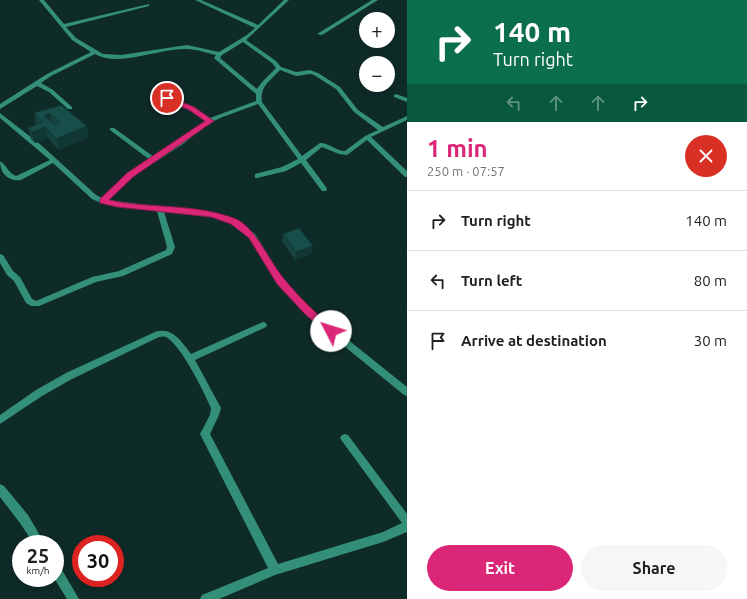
<!DOCTYPE html>
<html lang="en">
<head>
<meta charset="utf-8">
<style>
  :root { --surface:#fff; --page:#f6f6f6; --text:#202124; --muted:#757577; --line:#e0e0e0; --accent:#db2777 }
  body { margin:0; font-family:Ubuntu,sans-serif; background:var(--page); color:var(--text); height:100vh; display:flex; flex-direction:column; font-size:15px; white-space:nowrap }
  * { box-sizing:border-box; margin:0 }
  p { font-size:13px; color:var(--muted) }
  .icon { flex:none; width:22px; height:22px; fill:none; stroke:currentColor; stroke-width:2; stroke-linecap:round; stroke-linejoin:round }
  .map { position:relative; flex:1; overflow:hidden }
  .drawer { display:flex; flex-direction:column; background:var(--surface); width:340px }
  .drawer>* { flex:none }
  .top-card { background:#0b6e4f; color:#fff; overflow:hidden }
  .buttons { position:absolute; left:359px; top:12px; display:grid; gap:8px }
  .buttons a { display:grid; place-items:center; width:36px; height:36px; border-radius:50%; background:var(--surface); box-shadow:0 2px 6px #0003; font-size:20px }
  .speed { position:absolute; left:12px; top:535px; display:flex; gap:8px; font-size:20px; font-weight:700; text-align:center }
  .speed>* { display:grid; place-content:center; width:52px; height:52px; border-radius:50%; background:var(--surface); box-shadow:0 2px 6px #0003; line-height:1 }
  .speed small { font-size:10px; font-weight:400 }
  .speed .limit { border:6px solid #d22; background:#fff; color:#111 }
  .pin { position:absolute; display:grid; place-items:center; width:34px; height:34px; color:#fff; margin:-17px; border:2px solid #fff; border-radius:50%; box-shadow:0 1px 4px #0007 }
  .me { position:absolute; width:44px; margin:-22px; rotate:310deg; stroke-linejoin:round; filter:drop-shadow(0 0 3px #0008) }
  .turn { display:flex; align-items:center; gap:14px; height:84px; padding:0 20px; font-size:18px }
  .turn .icon { width:52px; height:52px; stroke-width:2.5 }
  .turn b { display:block; font-size:28px; line-height:34px }
  .lanes { display:flex; align-items:center; height:38px; padding:0 20px; background:#0003; justify-content:center; gap:20px; direction:ltr }
  .lanes .off { opacity:.35 }
  .round { display:grid; place-items:center; flex:none; width:42px; height:42px; border-radius:21px; background:var(--page) }
  .summary { display:flex; align-items:center; justify-content:space-between; height:68px; padding:0 20px }
  h1 { font-size:24px; font-weight:700; line-height:30px; color:var(--accent) }
  .button { display:flex; gap:8px; margin-top:auto; padding:8px 20px }
  .button a { flex:1; height:46px; border-radius:24px; background:var(--accent); color:#fff; font-size:16px; font-weight:700; line-height:46px; text-align:center }
  .button a+a { background:var(--page); color:var(--text) }
  ul { padding:0; list-style:none }
  li { display:flex; align-items:center; gap:12px; height:60px; padding:0 20px; border-top:1px solid var(--line) }
  li div { flex:1 }
  li b { display:block; font-size:15px }
  li em { font-style:normal }
  main { display:flex; flex:1; min-height:0 }
  .map>svg:first-child { display:block }
</style>
</head>
<body>
<main>
<div class="map">
<svg width="407" height="599" viewBox="0 0 407 599">
  <rect width="100%" height="100%" fill="#0e2b28"/>
  <g fill="none" stroke-linecap="round" stroke-linejoin="round">
    <!-- street -->
    <g fill="#348f79" fill-rule="evenodd">
      <path d="M39,0H44L64,24L149,4V6L66,27L76,38L103,54L121,55L187,45L219,52L247,35L255,28L195,0H201L258,25L284,0H289L246,40L276,61L281,67L296,72L310,70L318,73L340,87L358,110L383,127L407,116V120L371,137L407,171V177H405L367,140L347,155L339,154L322,147L306,160L326,187L327,189L326,191H322L301,163L286,171L257,178H255V174L282,167L298,159L258,104L220,118L208,124L183,144L132,177L108,200L211,213L237,220L255,234L283,279L311,310L407,387V396L404,395L305,314L277,283L249,238L231,224L211,217L164,212L175,247L172,254L123,276L96,282L39,306H31L26,303L14,281L7,275L0,263V254L3,255L13,271L20,277L32,299L36,301L92,277L119,271L166,250L167,247L157,211L117,206L101,203L92,199L53,163L21,180C8,182 0,173 0,161C6,164 8,173 16,176L50,160L0,118V113L41,145L96,195L102,198L128,173L150,160L110,130V128H114L154,157L179,142L206,121L190,109L165,99V97H169L194,107L210,118L256,101V94L215,59L214,58L216,55C207,53 196,49 186,49C159,48 118,68 95,54L51,76L41,83L53,90L72,107V109H68L49,92L37,86L0,109V104L47,74L91,52L72,40ZM243,42L272,63L276,68L262,82L257,89L220,58L222,55ZM280,70L296,76L310,74L314,75L336,89L354,112L378,130L365,136L345,151C336,151 329,143 320,143L302,156L262,102C259,87 271,80 280,70Z"/>
      <path d="M372,0H378L322,35L317,34Z"/>
      <path d="M396,94L407,98V102L394,97V95Z"/>
      <path d="M263,322L266,323L267,325L266,327L195,360L221,408L219,415L210,434L278,564L383,532L402,523L342,441L340,438L342,435L345,434L348,435L407,514V532L383,542L275,575L219,599H200L202,595L268,568L200,434L210,415L211,408C204,392 181,345 166,337C163,336 162,337 159,337L72,379L42,396L0,424V415L36,390L66,373L155,332C172,326 182,342 191,354Z"/>
      <path d="M0,484L4,486L28,515L45,544H34L20,523L0,497Z"/>
      <path d="M55,564L59,565L79,599H67L54,578Z"/>
    </g>
  </g>
  <!-- wall -->
  <g fill="#154340">
    <path d="M61,105L89,137L59,150L48,138L35,143L31,139L28,128L37,125L36,124L34,113Z"/>
    <path d="M283,234L313,246L311,254L295,260L282,241Z"/>
  </g>
  <!-- shaded-wall -->
  <g fill="#113734">
    <path d="M49,113L52,124L44,116Z"/>
    <path d="M87,126L89,137L59,150L56,139Z"/>
    <path d="M45,127L48,138L35,143L32,132Z"/>
    <path d="M313,246L311,254L295,260L296,252Z"/>
  </g>
  <!-- building -->
  <g fill="#184e4a" stroke="#113734" fill-rule="evenodd">
    <path d="M61,105L87,126L56,139L45,127L32,132L28,128L43,122L34,113ZM49,113L60,122L55,125L44,116Z"/>
    <path d="M299,228L313,246L296,252L283,234Z"/>
  </g>
  <!-- route -->
  <path fill="#db2777" stroke="#8e194d" d="M167,96L194,107L214,121L133,177L109,200C151,209 196,203 236,219C256,228 270,263 285,280C300,298 316,314 335,329L336,331L335,334H328L305,314L277,284L249,238L231,224L211,217L117,207L100,203V199L127,173L205,121L189,110L165,100V97Z"/>
</svg>
<div class="buttons">
<a>+</a>
<a>−</a>
</div>
<div class="speed"><div>25<small>km/h</small></div><div class="limit">30</div></div>
<div class="pin" style="left:167px;top:98px;background:#d93025"><svg class="icon" aria-label="arrive" viewBox="0 0 24 24"><path d="M6 21V4h12l-3 4 3 4H6"/></svg></div>
<svg class="me" style="left:331px;top:331px" viewBox="-20 -20 40 40"><circle r="19" fill="#fff"/><path d="M0-13L10 11 0 6-10 11z" fill="#db2777"/></svg>
</div>
<section class="drawer">
<div class="top-card">
<div class="turn"><svg class="icon" aria-label="right" viewBox="0 0 24 24"><path d="M7 20v-9h11M14 6l5 5-5 5"/></svg><div><b>140 m</b>Turn right</div></div>
<div class="lanes"><svg class="icon off" aria-label="left" viewBox="0 0 24 24"><path d="M17 20v-9H6M10 6l-5 5 5 5"/></svg><svg class="icon off" aria-label="ahead" viewBox="0 0 24 24"><path d="M12 20V5M6 11l6-6 6 6"/></svg><svg class="icon off" aria-label="ahead" viewBox="0 0 24 24"><path d="M12 20V5M6 11l6-6 6 6"/></svg><svg class="icon" aria-label="right" viewBox="0 0 24 24"><path d="M7 20v-9h11M14 6l5 5-5 5"/></svg></div>
</div>
<div class="summary"><div><h1>1 min</h1><p>250 m · 07:57</p></div><a class="round" style="background:#d93025;color:#fff"><svg class="icon" aria-label="close" viewBox="0 0 24 24"><path d="M6 6l12 12M18 6L6 18"/></svg></a></div>
<ul>
<li><svg class="icon" aria-label="right" viewBox="0 0 24 24"><path d="M7 20v-9h11M14 6l5 5-5 5"/></svg><div><b>Turn right</b></div><em>140 m</em></li>
<li><svg class="icon" aria-label="left" viewBox="0 0 24 24"><path d="M17 20v-9H6M10 6l-5 5 5 5"/></svg><div><b>Turn left</b></div><em>80 m</em></li>
<li><svg class="icon" aria-label="arrive" viewBox="0 0 24 24"><path d="M6 21V4h12l-3 4 3 4H6"/></svg><div><b>Arrive at destination</b></div><em>30 m</em></li>
</ul>
<div class="button"><a>Exit</a><a>Share</a></div>
</section>
</main>
</body>
</html>
